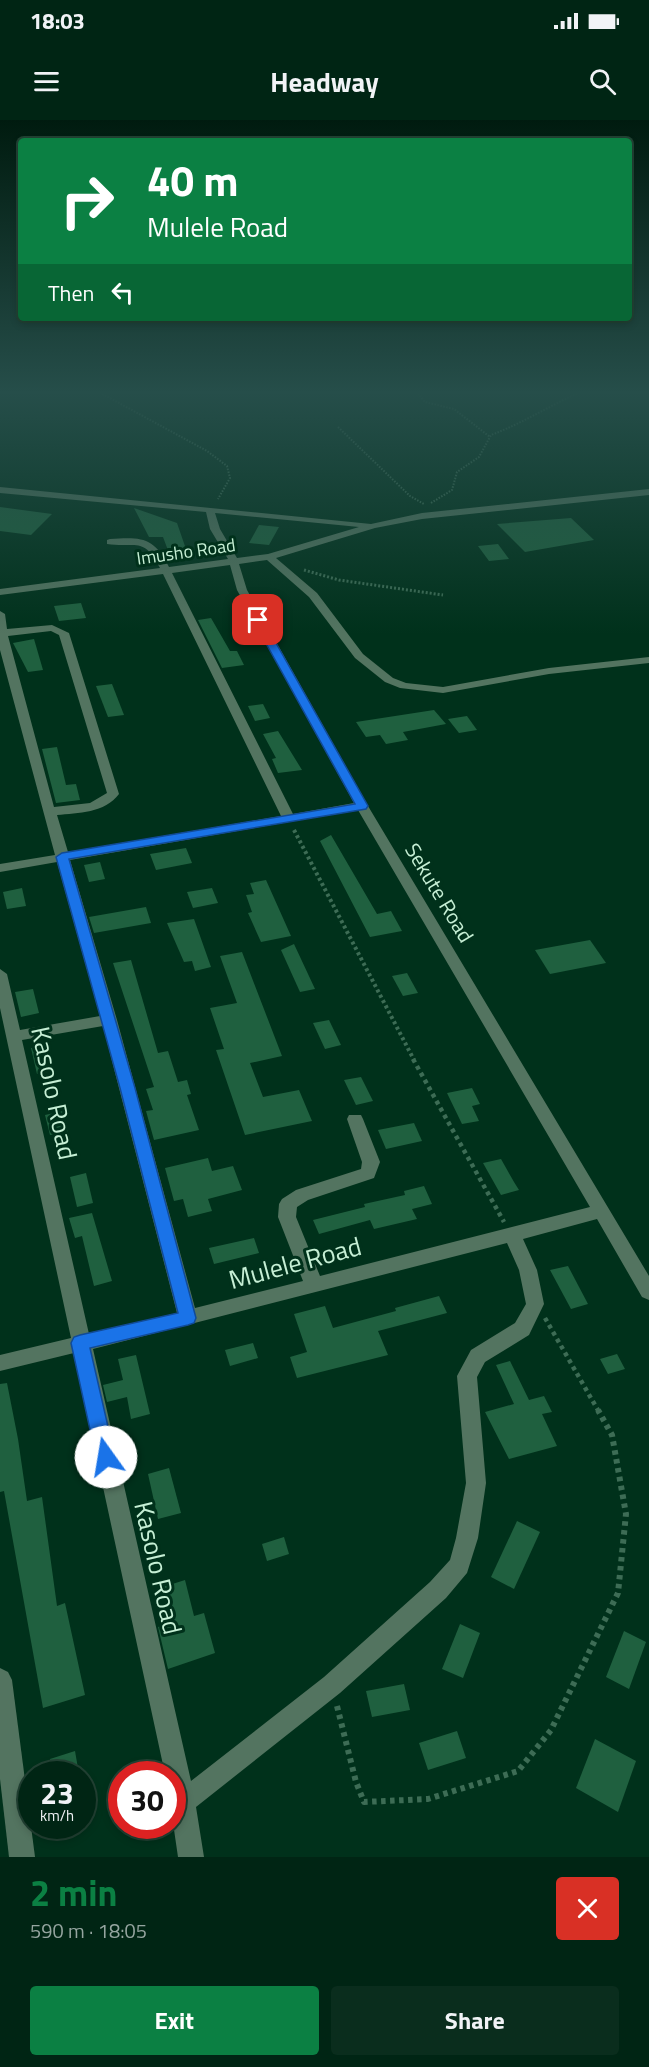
<!DOCTYPE html>
<html lang="en">
<head>
<meta charset="utf-8">
<style>
  :root { --surface:#002514; --page:#0a2d1d; --text:#f1f3f6; --muted:#95a5a0; --line:#224234; --accent:#0b8043 }
  body { margin:0; font-family:"Titillium Web",sans-serif; background:var(--page); color:var(--text); height:100vh; display:flex; flex-direction:column; font-size:22px; white-space:nowrap }
  * { box-sizing:border-box; margin:0 }
  p { font-size:20px; color:var(--muted) }
  .icon { flex:none; width:33px; height:33px; fill:none; stroke:currentColor; stroke-width:2; stroke-linecap:round; stroke-linejoin:round }
  .map { position:relative; height:1737px; overflow:hidden }
  .drawer { display:flex; flex-direction:column; background:var(--surface); flex:1 }
  .drawer>* { flex:none }
  .hud { position:absolute; left:18px; top:18px; width:614px; height:183px; border-radius:6px; box-shadow:0 3px 9px #0003,0 0 0 2px var(--line); background:#0b8043; color:#fff; overflow:hidden }
  .speed { position:absolute; left:18px; top:1641px; display:flex; gap:12px; font-size:30px; font-weight:700; text-align:center }
  .speed>* { display:grid; place-content:center; width:78px; height:78px; border-radius:50%; background:var(--surface); box-shadow:0 3px 9px #0003,0 0 0 2px var(--line); line-height:1 }
  .speed small { font-size:15px; font-weight:400 }
  .speed .limit { border:9px solid #d22; background:#fff; color:#111 }
  .pin { position:absolute; display:grid; place-items:center; width:51px; height:51px; color:#fff; margin:-26px; border-radius:12px; box-shadow:0 3px 9px #0006 }
  .me { position:absolute; width:66px; margin:-33px; rotate:347deg; stroke-linejoin:round; filter:drop-shadow(0 0 4px #0008) }
  .turn { display:flex; align-items:center; gap:21px; height:126px; padding:0 30px; font-size:27px }
  .turn .icon { width:78px; height:78px; stroke-width:2.5 }
  .turn b { display:block; font-size:42px; line-height:51px }
  .then { display:flex; align-items:center; height:57px; padding:0 30px; background:#0003; gap:12px; font-size:22px }
  .round { display:grid; place-items:center; flex:none; width:63px; height:63px; border-radius:6px; background:var(--page) }
  .summary { display:flex; align-items:center; justify-content:space-between; height:102px; padding:0 30px }
  h1 { font-size:36px; font-weight:700; line-height:45px; color:var(--accent) }
  .cta { display:flex; gap:12px; margin-top:auto; padding:12px 30px }
  .cta a { flex:1; height:69px; border-radius:6px; background:var(--accent); color:#fff; font-size:24px; font-weight:700; line-height:69px; text-align:center }
  .cta a+a { background:var(--page); color:var(--text) }
  .status { display:flex; justify-content:space-between; align-items:center; height:42px; padding:0 30px; background:var(--surface); direction:ltr }
  .status svg { height:16px; fill:currentColor }
  header { display:flex; justify-content:space-between; align-items:center; height:78px; padding:0 30px; background:var(--surface); font-size:27px; font-weight:700 }
  .map>svg:first-child { display:block }
</style>
</head>
<body>
<div class="status"><b>18:03</b><svg viewBox="0 0 49 12"><path d="M0 12V9h3v3zM5 12V6h3v6zM10 12V3h3v9zM15 12V0h3v12zM26 1h20v11H26zM47 4h2v5h-2z"/></svg></div>
<header><svg class="icon" aria-label="menu" viewBox="0 0 24 24"><path d="M4 6h16M4 12h16M4 18h16"/></svg>Headway<svg class="icon" aria-label="search" viewBox="0 0 24 24"><circle cx="10" cy="10" r="6"/><path d="M15 15l6 6"/></svg></header>
<div class="map">
<svg width="649" height="1737" viewBox="0 0 649 1737">
  <rect width="100%" height="100%" fill="#00311b"/>
  <!-- building -->
  <g fill="#1f603f">
    <path d="M0,387L52,394L31,415L0,411Z"/>
    <path d="M134,388L177,403L187,432L169,433L163,417H149Z"/>
    <path d="M571,398L594,420L525,432L497,404Z"/>
    <path d="M259,405L279,407L269,425L249,423Z"/>
    <path d="M498,424L509,439L489,441L478,426Z"/>
    <path d="M81,483L86,498L59,501L54,486Z"/>
    <path d="M211,498L230,531H237L244,545L222,548L198,500Z"/>
    <path d="M34,519L43,550L28,552L13,523Z"/>
    <path d="M112,564L124,595L108,597L96,566Z"/>
    <path d="M263,584L270,598L255,601L248,586Z"/>
    <path d="M434,590L446,604L403,612L408,620L386,624L380,615L366,617L356,602Z"/>
    <path d="M467,596L477,610L459,613L448,599Z"/>
    <path d="M278,611L302,650L278,653L272,639L276,638L263,614Z"/>
    <path d="M57,627L66,665L76,664L80,680L56,683L42,629Z"/>
    <path d="M331,715L377,794L391,791L402,811L370,817L320,721Z"/>
    <path d="M186,728L192,743L156,750L150,734Z"/>
    <path d="M100,742L105,759L89,762L84,745Z"/>
    <path d="M266,760L291,816L261,822L248,793L252,792L246,775L254,774L250,763Z"/>
    <path d="M22,768L26,786L7,789L3,772Z"/>
    <path d="M212,768L218,783L193,788L187,772Z"/>
    <path d="M146,787L151,803L94,813L89,797Z"/>
    <path d="M194,799L211,847L195,851L192,841L184,842L167,803Z"/>
    <path d="M590,820L606,843L550,854L535,830Z"/>
    <path d="M294,824L315,869L300,872L281,830Z"/>
    <path d="M242,832L282,936L250,943L263,977L299,970L312,1001L245,1015L216,930L224,929L210,888L237,883L220,836Z"/>
    <path d="M131,840L158,933L168,931L178,962L187,960L191,974L187,975L199,1010L154,1020L146,991L153,990L146,969L154,967L113,843Z"/>
    <path d="M407,853L418,873L403,876L392,856Z"/>
    <path d="M33,869L39,893L21,897L15,872Z"/>
    <path d="M329,900L341,925L325,929L313,903Z"/>
    <path d="M48,925L54,951L37,954L31,928Z"/>
    <path d="M361,957L373,981L356,985L344,960Z"/>
    <path d="M472,968L480,984L472,986L479,1001L462,1004L447,973Z"/>
    <path d="M63,991L68,1012L50,1015L45,995Z"/>
    <path d="M414,1003L422,1021L386,1029L378,1010Z"/>
    <path d="M208,1038L212,1051L233,1046L242,1070L208,1079L212,1091L188,1097L183,1079L174,1081L165,1048Z"/>
    <path d="M501,1039L514,1062L519,1070L501,1075L483,1043Z"/>
    <path d="M86,1053L93,1083L77,1087L70,1057Z"/>
    <path d="M424,1066L432,1084L412,1089L417,1099L374,1109L370,1100L319,1114L313,1100L365,1087L364,1084L405,1075L404,1071Z"/>
    <path d="M92,1093L112,1161L94,1166L82,1116L75,1118L69,1098Z"/>
    <path d="M254,1118L259,1133L214,1144L209,1128Z"/>
    <path d="M568,1146L588,1184L571,1189L550,1150Z"/>
    <path d="M439,1176L447,1193L378,1211L388,1235L297,1258L290,1237L307,1232L294,1194L325,1186L333,1208L396,1191L395,1188Z"/>
    <path d="M253,1223L258,1238L230,1246L225,1230Z"/>
    <path d="M617,1234L625,1249L608,1254L600,1239Z"/>
    <path d="M136,1235L150,1294L131,1299L127,1277L107,1282L103,1265L123,1260L118,1239Z"/>
    <path d="M510,1241L529,1280L544,1276L552,1292L542,1294L557,1326L509,1339L485,1292L514,1284L496,1245Z"/>
    <path d="M7,1263L18,1319L27,1381L42,1377L57,1486L65,1483L85,1575L43,1588L4,1371L0,1372V1264Z"/>
    <path d="M169,1348L181,1393L158,1399L148,1354Z"/>
    <path d="M517,1401L540,1412L514,1469L491,1457Z"/>
    <path d="M284,1417L289,1434L267,1441L262,1424Z"/>
    <path d="M185,1460L194,1496L204,1493L215,1533L168,1549L158,1507L172,1503L163,1467Z"/>
    <path d="M460,1504L480,1513L463,1558L442,1549Z"/>
    <path d="M624,1511L646,1522L629,1569L606,1557Z"/>
    <path d="M404,1564L410,1590L372,1597L366,1571Z"/>
    <path d="M457,1611L466,1638L428,1650L419,1623Z"/>
    <path d="M595,1619L636,1641L618,1692L576,1668Z"/>
    <path d="M75,1631L79,1654H52L50,1639Z"/>
  </g>
  <g fill="none" stroke-linecap="round" stroke-linejoin="round">
    <!-- path-far4 -->
    <g stroke="#3d6c55" stroke-width="2" stroke-dasharray="1.5 1.5" stroke-linecap="butt">
      <path d="M97,271L207,331L227,346L230,358L218,379"/>
      <path d="M416,271L425,282L454,289L490,317"/>
      <path d="M338,307L410,376L424,384"/>
      <path d="M431,383L452,370L457,352L479,337L491,315C523,303 551,285 582,271"/>
    </g>
    <!-- path-far3 -->
    <path stroke="#3d6c55" stroke-width="3" stroke-dasharray="2 2" stroke-linecap="butt" d="M304,450L339,460L443,475"/>
    <!-- path-far2 -->
    <path stroke="#3d6c55" stroke-width="4" stroke-dasharray="3 3" stroke-linecap="butt" d="M294,710L414,940"/>
    <!-- path-far1 -->
    <g stroke="#3d6c55" stroke-width="4.5" stroke-dasharray="4 4" stroke-linecap="butt">
      <path d="M413,939L504,1102"/>
      <path d="M545,1198L599,1292"/>
    </g>
    <!-- path -->
    <path stroke="#3d6c55" stroke-width="6" stroke-dasharray="4.5 4.5" stroke-linecap="butt" d="M337,1586L356,1662L364,1682L428,1679L518,1651L551,1610L618,1473L626,1394L612,1315L598,1290"/>
    <!-- minor -->
    <g fill="#537460" fill-rule="evenodd">
      <path d="M0,367L371,404L422,393L649,369V375L422,399L375,408L276,438L317,473L363,534L393,558L406,563L443,567L549,548L649,537V543L549,554L443,573L400,568L385,562L355,538L309,477L267,440L239,444L247,470L368,686L649,1156V1180L642,1177L597,1099L523,1119L537,1150L544,1184L529,1215L485,1242L477,1257L486,1363L478,1418L467,1453L446,1478L340,1573L196,1687L204,1737H178L172,1696V1654H165L74,1233L0,1251V1235L71,1218L0,888V849L7,854L20,910L100,896L57,742L0,752V744L55,735L0,530V491L5,494L7,509L52,505L69,513L119,674C105,693 78,693 57,695L68,732L281,696L163,454L0,475V469L160,448C144,416 136,428 107,424V420L110,419C142,417 154,417 169,447L228,439L210,409L206,392L0,373ZM215,393L359,407L268,434L237,438L220,409ZM230,445L237,470L354,683L293,694L172,453ZM51,511L59,515L107,673L90,683L54,687L8,516ZM358,690L590,1087L320,1156L296,1097L297,1087L308,1080L374,1058L380,1042L363,999L361,995H349L347,999L362,1042L361,1049L296,1070L282,1079L279,1084L278,1097L303,1161L195,1188L117,900L70,740ZM103,906L177,1193L89,1214L22,920ZM507,1123L519,1150L526,1184L515,1203L471,1230L457,1256L466,1363L456,1418L450,1440L430,1462L324,1557L191,1661L93,1229Z"/>
      <path d="M0,1548L8,1552L12,1560L35,1737H9L0,1659Z"/>
    </g>
  </g>
  <!-- sky -->
  <linearGradient id="sky" x2="0" y2="1"><stop stop-color="#001b0f"/><stop offset="0.53" stop-color="#264e4a"/><stop offset="1" stop-color="#264e4a" stop-opacity="0"/></linearGradient>
  <rect width="649" height="514" fill="url(#sky)"/>
  <!-- route -->
  <path fill="#1a73e8" stroke="#114b97" stroke-width="1.5" d="M258,497L263,500L368,686L366,689L69,739L135,968L196,1198L194,1203L188,1205L90,1228L115,1337L112,1343L106,1346L99,1343L96,1337L71,1223L74,1217L80,1215L178,1193L120,968L56,737L62,733L355,684L253,500Z"/>
  <g text-anchor="middle" stroke-width="6" stroke-linejoin="round" paint-order="stroke">
    <!-- far-street labels -->
    <g font-size="18" fill="#c6efd5" stroke="#00311b">
      <text transform="translate(186 432) rotate(-8)" y="6">Imusho Road</text>
    </g>
    <!-- street labels -->
    <g font-size="21" fill="#c6efd5" stroke="#00311b">
      <text transform="translate(439 773) rotate(59)" y="7">Sekute Road</text>
    </g>
    <!-- near-street labels -->
    <g font-size="26" fill="#c6efd5" stroke="#00311b">
      <text transform="translate(54 973) rotate(78)" y="9">Kasolo Road</text>
      <text transform="translate(295 1143) rotate(-15)" y="9">Mulele Road</text>
      <text transform="translate(158 1448) rotate(77)" y="9">Kasolo Road</text>
    </g>
  </g>
</svg>
<div class="speed"><div>23<small>km/h</small></div><div class="limit">30</div></div>
<div class="pin" style="left:258px;top:500px;background:#d93025"><svg class="icon" aria-label="arrive" viewBox="0 0 24 24"><path d="M6 21V4h12l-3 4 3 4H6"/></svg></div>
<svg class="me" style="left:106px;top:1337px" viewBox="-20 -20 40 40"><circle r="19" fill="#fff"/><path d="M0-13L10 11 0 6-10 11z" fill="#1a73e8"/></svg>
<div class="hud">
<div class="turn"><svg class="icon" aria-label="right" viewBox="0 0 24 24"><path d="M7 20v-9h11M14 6l5 5-5 5"/></svg><div><b>40 m</b>Mulele Road</div></div>
<div class="then">Then<svg class="icon" aria-label="left" viewBox="0 0 24 24"><path d="M17 20v-9H6M10 6l-5 5 5 5"/></svg></div>
</div>
</div>
<section class="drawer">
<div class="summary"><div><h1>2 min</h1><p>590 m · 18:05</p></div><a class="round" style="background:#d93025;color:#fff"><svg class="icon" aria-label="close" viewBox="0 0 24 24"><path d="M6 6l12 12M18 6L6 18"/></svg></a></div>
<div class="cta"><a>Exit</a><a>Share</a></div>
</section>
</body>
</html>
